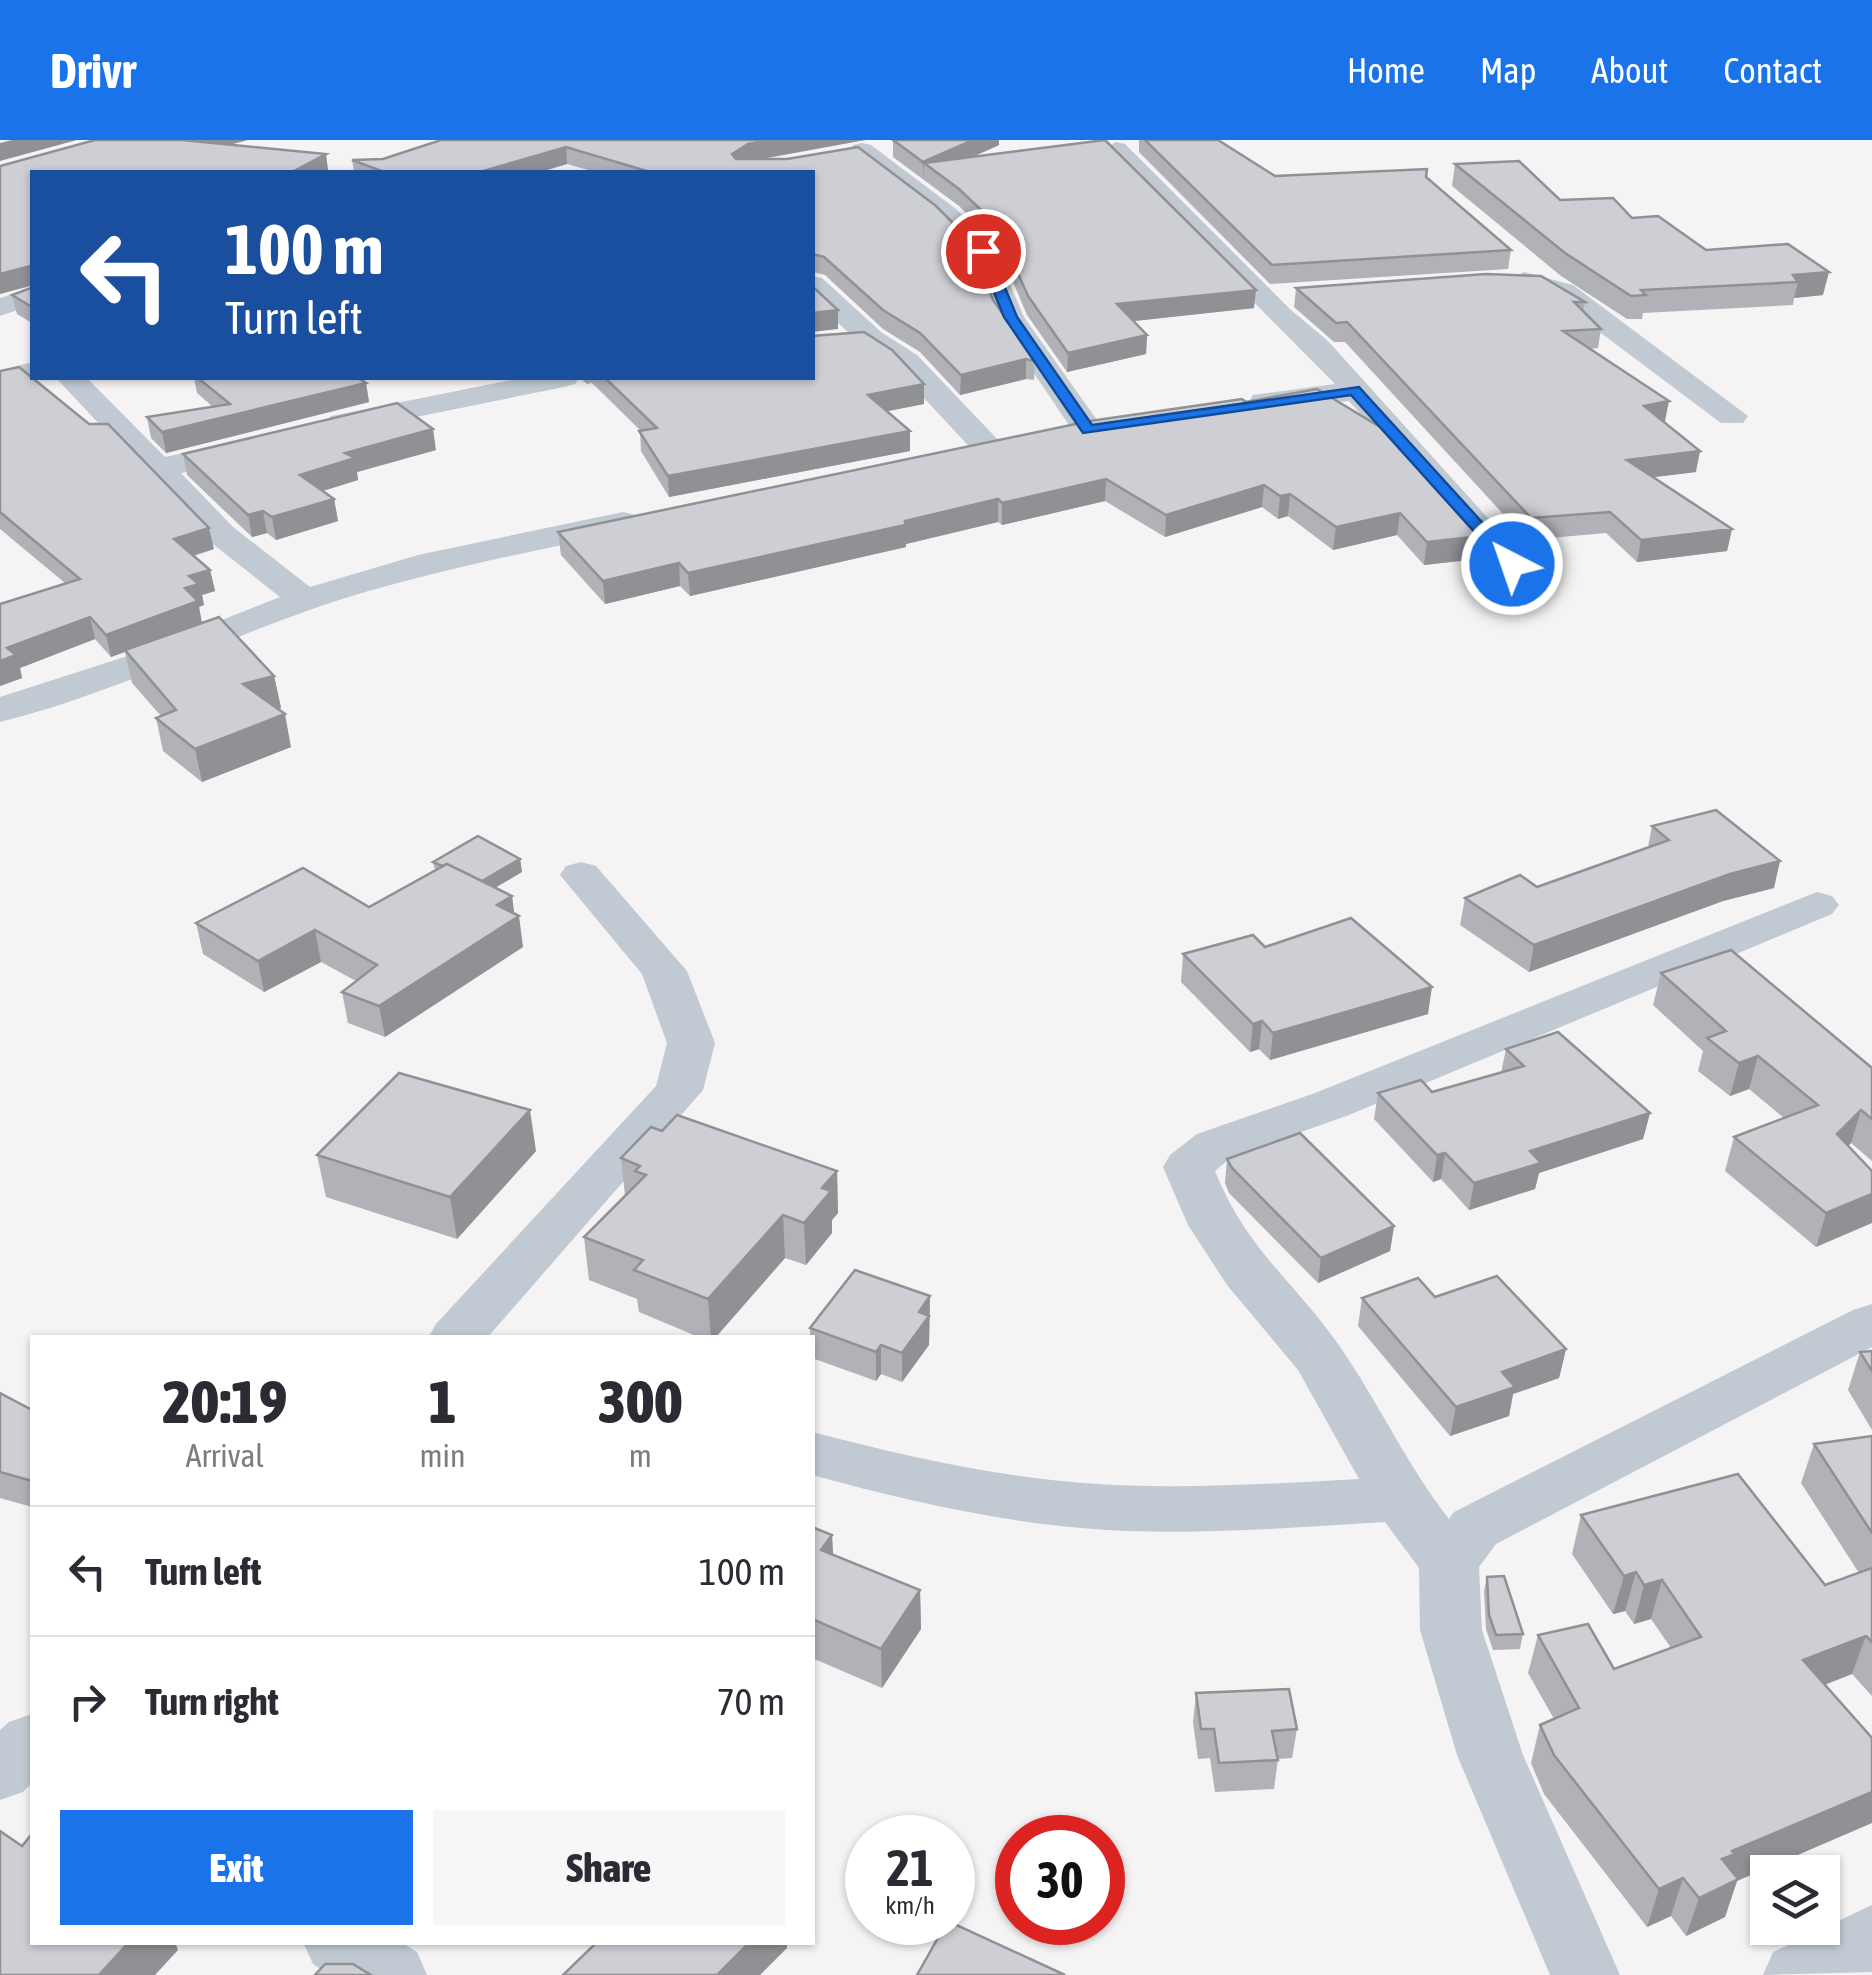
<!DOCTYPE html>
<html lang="en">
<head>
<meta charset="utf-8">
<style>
  :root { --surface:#fff; --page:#f7f7f7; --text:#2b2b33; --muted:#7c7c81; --line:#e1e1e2; --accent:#1a73e8 }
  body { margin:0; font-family:"Asap Condensed",sans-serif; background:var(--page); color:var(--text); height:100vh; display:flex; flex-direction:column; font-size:38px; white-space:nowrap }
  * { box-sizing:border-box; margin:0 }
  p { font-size:32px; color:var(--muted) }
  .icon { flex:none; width:55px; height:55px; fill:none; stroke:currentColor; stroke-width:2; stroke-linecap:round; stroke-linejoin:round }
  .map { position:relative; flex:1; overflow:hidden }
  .sheet { position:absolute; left:30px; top:1195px; width:785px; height:610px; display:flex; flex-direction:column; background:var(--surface); border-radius:0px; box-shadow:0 2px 8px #0004 }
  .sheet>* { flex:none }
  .banner { position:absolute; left:30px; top:30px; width:785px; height:210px; border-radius:0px; box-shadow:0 2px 8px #0004; background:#1a4fa0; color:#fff; overflow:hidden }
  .tools { position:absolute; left:1750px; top:1715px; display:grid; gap:20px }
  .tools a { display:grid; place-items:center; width:90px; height:90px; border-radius:0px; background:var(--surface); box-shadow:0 2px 8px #0004; font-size:50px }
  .speed { position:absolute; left:845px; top:1675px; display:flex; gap:20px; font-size:50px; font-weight:700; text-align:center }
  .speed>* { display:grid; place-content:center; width:130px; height:130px; border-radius:50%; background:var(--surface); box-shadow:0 2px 8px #0004; line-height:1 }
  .speed small { font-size:25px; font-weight:400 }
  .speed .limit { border:15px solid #d22; background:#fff; color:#111 }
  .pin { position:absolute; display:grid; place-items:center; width:85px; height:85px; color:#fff; margin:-42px; border:5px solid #fff; border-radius:50%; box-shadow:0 2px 10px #0007 }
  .me { position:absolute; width:110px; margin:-55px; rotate:319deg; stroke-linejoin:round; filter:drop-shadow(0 0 8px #0008) }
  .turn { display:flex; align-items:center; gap:35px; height:210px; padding:0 30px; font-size:45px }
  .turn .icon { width:130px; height:130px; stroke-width:2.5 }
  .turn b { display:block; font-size:70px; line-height:85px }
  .eta { display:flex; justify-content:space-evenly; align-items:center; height:170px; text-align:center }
  .eta b { font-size:60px; font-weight:800; line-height:70px }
  .action { display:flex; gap:20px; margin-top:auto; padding:20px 30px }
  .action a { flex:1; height:115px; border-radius:0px; background:var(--accent); color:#fff; font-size:40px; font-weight:800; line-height:115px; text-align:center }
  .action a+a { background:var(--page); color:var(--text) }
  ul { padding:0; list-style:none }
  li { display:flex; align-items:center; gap:30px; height:130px; padding:0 30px; border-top:2px solid var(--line) }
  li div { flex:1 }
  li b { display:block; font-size:38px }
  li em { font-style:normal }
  header { display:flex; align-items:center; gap:60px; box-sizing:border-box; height:140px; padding:0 50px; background:var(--accent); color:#fff }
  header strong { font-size:48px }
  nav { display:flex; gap:55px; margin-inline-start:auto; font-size:35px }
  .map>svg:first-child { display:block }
</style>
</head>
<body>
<header>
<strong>Drivr</strong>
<nav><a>Home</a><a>Map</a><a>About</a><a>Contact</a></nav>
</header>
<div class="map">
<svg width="1872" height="1835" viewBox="0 0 1872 1835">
  <rect width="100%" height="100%" fill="#f5f3f3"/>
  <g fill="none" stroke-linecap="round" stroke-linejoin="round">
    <!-- minor -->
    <g fill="#c1cad2" fill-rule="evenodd">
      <path d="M1116,2L1125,4L1291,170L1328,201L1523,417L1528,424L1523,431L1511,434L1499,431L1349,261L1264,271L1253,269L1249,262L1253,255L1335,244L1107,14L1104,9Z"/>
      <path d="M862,3L871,5L956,69L993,105L1024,177L1104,290L1099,297H1077L996,177L971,114L938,81L853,15L850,10L853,5Z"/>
      <path d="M1524,132L1573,145L1748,276L1743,283H1721L1553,157L1514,146L1510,140Z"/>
      <path d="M812,136L822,138L881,192L917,215L1001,303L1006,310L1001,317H979L895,227L861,204L812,159Z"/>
      <path d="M32,148V165L0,176V158Z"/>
      <path d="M32,222V238H42L0,249V231Z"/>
      <path d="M56,238H87L165,317L248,299L259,302L264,309L259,316L181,333L233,387L310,447L418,415L623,372L635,375L640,382L635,389L623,392C521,414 420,433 321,466C213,503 111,554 0,582V557L143,511L280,457L209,401Z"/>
      <path d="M521,238H579L575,244L564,247L342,292L331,290L326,283L331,276L342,274Z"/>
      <path d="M581,722L596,726L687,831L715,903L703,950L487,1198H428L436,1184L656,946L667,903L642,834L560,735L566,726Z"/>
      <path d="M1817,752L1832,756L1839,765L1832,774L1349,975L1233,1016L1215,1031C1247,1110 1293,1140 1338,1204C1378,1261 1406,1324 1449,1379L1454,1372L1853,1170L1872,1164V1207L1496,1404L1479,1427L1482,1490L1523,1615L1620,1835H1550L1457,1615L1420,1490L1419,1428L1385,1382C1284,1388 1182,1397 1081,1388C990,1380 900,1359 812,1335V1292C901,1315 991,1336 1083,1343C1175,1350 1267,1344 1359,1339L1298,1230L1227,1145L1188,1085L1163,1027L1170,1015L1197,994L1315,953Z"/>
      <path d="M32,1574V1643L23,1652L0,1660V1590L9,1582Z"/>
      <path d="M1872,1765V1832L1763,1835L1773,1812Z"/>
      <path d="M303,1802H401L417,1812L427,1835H330L313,1824Z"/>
    </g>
  </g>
  <!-- wall -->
  <g fill="#b0b2b7">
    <path d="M441,0H865L763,19H787L858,7L936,66L968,98L993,160L1035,221L1034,240L1026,239L960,255L920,212L883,189L825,135L813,132L812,32H595L567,24L540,32H354L352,20L383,19Z"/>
    <path d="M893,0L999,5L972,17L1254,168L1133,181L1147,195L1146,214L1067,232L1027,175L996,102L959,66L893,17Z"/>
    <path d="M1139,0H1218L1275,36L1426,37L1511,110L1508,129L1270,144L1139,12Z"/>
    <path d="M230,5L326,14L328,31L32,32V183L17,174L12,155L31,148V146L0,154V26Z"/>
    <path d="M1455,24L1560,60L1632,78L1706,110L1788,104L1823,155L1794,158L1793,165L1643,173L1642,179H1627L1561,136L1452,46Z"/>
    <path d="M1296,148L1585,162L1583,171L1601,189L1598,208L1590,209L1665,281L1664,282L1696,332L1653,337L1732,389L1727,411L1637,422L1606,393L1527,400L1345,202H1334L1294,167Z"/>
    <path d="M0,231L214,409L194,416L210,430L215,451L202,455L204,465L199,467L202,483L274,536L281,568L278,569L291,607L202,642L163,611L156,578L161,576L132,543L125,512L111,517L95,499L20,528L22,538L0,546V464L65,443L0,389Z"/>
    <path d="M194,238H358L366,243L369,262L166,313L151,298L147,277L213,267L197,253Z"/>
    <path d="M580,238H812L924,244V264L887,271L910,291V311L669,357L641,311L640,290L592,243L587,244Z"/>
    <path d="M1090,281L1474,382L1473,389L1477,419L1424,425L1397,395L1333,410L1288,376L1278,379L1262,367L1165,397L1105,361L1002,385L998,382L906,404V407L690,456L680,446L605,464L561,415L558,392Z"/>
    <path d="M436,310L357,332L358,340L323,351L334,359L338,381L276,400L267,393L252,397L187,335L183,314Z"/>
    <path d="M1652,686L1774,748L1723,761L1529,832L1460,785L1465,758L1537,747L1648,707Z"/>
    <path d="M520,719L522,732L495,748L512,756L514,774L523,807L385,897L348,883L342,852L356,841L321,822L264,852L203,814L196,783L369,767L435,730L433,722Z"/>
    <path d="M1265,807L1428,874L1270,920L1259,909L1250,912L1181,842L1183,814Z"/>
    <path d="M1661,833L1872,928V1021L1851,1003L1848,1006L1816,1107L1725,1031L1734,997L1784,978L1749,949L1730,956L1698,931L1703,911L1653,865Z"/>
    <path d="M1506,909L1650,973L1643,999L1539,1033L1535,1049L1469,1070L1441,1039L1433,1042L1374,979L1378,953L1432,952L1501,933Z"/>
    <path d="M662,991L837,1031L838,1073L832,1080V1093L806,1125L785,1118L715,1198H701L639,1172L637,1159L589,1140L584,1097L625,1056L621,1018Z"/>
    <path d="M536,1011L457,1099L326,1057L317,1015Z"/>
    <path d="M1227,1019L1394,1086L1390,1111L1318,1143L1229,1053L1225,1043Z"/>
    <path d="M930,1156L929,1205L902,1242L881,1234L876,1241L812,1218V1198H810V1188Z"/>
    <path d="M1435,1157L1566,1209L1559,1238L1513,1254L1509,1276L1450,1296L1358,1186L1362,1158Z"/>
    <path d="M1872,1211V1290L1848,1250L1860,1212Z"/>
    <path d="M0,1253L32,1270V1367L0,1358Z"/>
    <path d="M1872,1296V1556L1852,1534L1825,1545L1737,1741L1725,1777L1686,1796L1671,1776L1647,1787L1544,1654L1531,1623L1540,1585L1554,1579L1528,1533L1538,1495L1614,1529L1671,1508L1651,1479L1634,1484L1625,1471L1613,1474L1572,1414L1581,1375L1825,1445L1859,1433L1801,1343L1814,1304Z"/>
    <path d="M812,1387L832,1395L833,1414L920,1450L921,1489L882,1548L812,1518Z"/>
    <path d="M1487,1437L1523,1494L1520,1509L1493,1510L1486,1489L1484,1451Z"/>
    <path d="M1196,1553L1297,1589L1292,1618L1278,1619L1274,1649L1215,1652L1210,1618L1198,1619L1193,1582Z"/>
  </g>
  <!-- shaded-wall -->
  <g fill="#909195">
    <path d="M12,0H77L0,21V3Z"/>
    <path d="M182,0H248L184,17Z"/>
    <path d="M772,0H865L748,21L733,31L732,14L748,4Z"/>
    <path d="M973,0H999V5L937,33L924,23L923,39V22Z"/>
    <path d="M566,7L567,24L540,32H480Z"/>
    <path d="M326,14L328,31L325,32H292Z"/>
    <path d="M30,126L32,145L0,154V134Z"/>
    <path d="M1829,132L1823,155L1794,158L1798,142L1793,135Z"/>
    <path d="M1256,150L1254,168L1116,183L1117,164Z"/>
    <path d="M838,170V189L812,192V173Z"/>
    <path d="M1147,195L1146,214L1067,232L1068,213Z"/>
    <path d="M1026,219V239L960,255L961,235Z"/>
    <path d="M366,243L369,262L166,313L162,292Z"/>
    <path d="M924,244V264L868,275V255Z"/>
    <path d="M1669,261L1665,281L1640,286L1644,266Z"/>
    <path d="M433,289L436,310L357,332L358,340L303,357L300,335L345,313Z"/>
    <path d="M910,291V311L669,357L668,336Z"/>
    <path d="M1700,311L1696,332L1623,341L1627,320Z"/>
    <path d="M1106,339L1105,361L1002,385V363Z"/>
    <path d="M1264,345L1262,367L1165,397L1166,375Z"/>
    <path d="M1290,354L1288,376L1278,379L1280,356Z"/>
    <path d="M334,359L338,381L276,400L272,377Z"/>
    <path d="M998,359V382L906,404V407L690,456L688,433Z"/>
    <path d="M263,371L267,393L252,397L248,375Z"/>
    <path d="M1400,373L1397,395L1333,410L1336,387Z"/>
    <path d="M209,388L214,409L178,420L174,399Z"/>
    <path d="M1732,389L1727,411L1637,422L1641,400Z"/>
    <path d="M1481,396L1477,419L1424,425L1427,402Z"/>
    <path d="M679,423L680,446L605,464L603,441Z"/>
    <path d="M210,430L215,451L202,455L204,465L199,467L202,484L111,517L106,495L185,448L189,436Z"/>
    <path d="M90,477L95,499L20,528L22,538L0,546V521L7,508Z"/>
    <path d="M274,536L281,568L250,577L243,544Z"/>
    <path d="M285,574L291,607L202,642L195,609Z"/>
    <path d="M520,719L522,732L479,757L477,743Z"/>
    <path d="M1780,721L1774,748L1723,761L1529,832L1534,805L1730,734Z"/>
    <path d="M512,756L515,779L519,776L523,807L385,897L379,866L497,765Z"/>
    <path d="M315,790L321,822L264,852L258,821Z"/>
    <path d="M1432,847L1428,874L1270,920L1273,893Z"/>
    <path d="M1262,881L1259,909L1250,912L1253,884Z"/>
    <path d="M1758,916L1749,949L1730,956L1739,923Z"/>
    <path d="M530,970L536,1011L457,1099L450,1057Z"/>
    <path d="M1861,970L1851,1003L1827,1028L1837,994Z"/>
    <path d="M1650,973L1643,999L1539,1033L1535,1049L1469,1070L1474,1043L1530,1011Z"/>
    <path d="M1445,1013L1441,1039L1433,1042L1437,1015Z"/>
    <path d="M837,1031L838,1073L832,1080V1093L806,1125L804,1083L822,1048Z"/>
    <path d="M1872,1054V1083L1816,1107L1826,1073Z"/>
    <path d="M783,1075L785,1118L715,1198H711L708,1159Z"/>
    <path d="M1394,1086L1390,1111L1318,1143L1321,1118Z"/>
    <path d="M930,1156L929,1205L902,1242V1213L919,1172Z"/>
    <path d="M881,1205V1234L876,1241V1212Z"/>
    <path d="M1566,1209L1559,1238L1513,1254L1509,1276L1450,1296L1456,1267L1502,1232Z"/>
    <path d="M832,1395L834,1434L821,1410Z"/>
    <path d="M1636,1432L1625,1471L1613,1474L1624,1436Z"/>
    <path d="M1662,1440L1651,1479L1634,1484L1644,1445Z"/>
    <path d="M920,1450L921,1489L882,1548L881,1509Z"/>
    <path d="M1866,1496L1852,1534L1789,1558L1803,1520Z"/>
    <path d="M1872,1652V1683L1737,1741L1725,1777L1686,1796L1699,1758L1722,1719L1732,1711Z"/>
    <path d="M1683,1738L1671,1776L1647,1787L1659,1749Z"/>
    <path d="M129,1802H175L178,1810L155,1835H99Z"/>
    <path d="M750,1802H787V1808L760,1835H717Z"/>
  </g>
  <!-- building -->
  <g fill="#cdcfd5" stroke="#909195" stroke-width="2.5">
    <path d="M95,0H182L326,14L292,32H32V167L12,155L31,148L30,126L0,134V26Z"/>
    <path d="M441,0H772L748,4L732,14L736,19H787L858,7L936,66L968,98L993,160L1035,221L1026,219L961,235L920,193L883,170L824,117L812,114V32H650L566,7L480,32H384L352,20L383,19Z"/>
    <path d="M893,0H973L923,22Z"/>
    <path d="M1105,0L1256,150L1117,164L1147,195L1068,213L1028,156L996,84L959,49L924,23Z"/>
    <path d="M1145,0H1218L1275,36L1427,29L1426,37L1511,110L1272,125Z"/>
    <path d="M1519,21L1560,60L1613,58L1632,78L1658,76L1706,110L1788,104L1829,132L1793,135L1798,142L1641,150L1646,155L1631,156L1565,113L1455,24Z"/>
    <path d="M1486,134L1541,136L1585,162H1574L1601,189L1563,191L1669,261L1644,266L1700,311L1627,320L1732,389L1641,400L1610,372L1531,378L1347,182L1336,183L1296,148Z"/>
    <path d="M812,146L838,170L812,173Z"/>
    <path d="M864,192L892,210L924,244L868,255L910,291L668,336L639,291L657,288L605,238H812V196Z"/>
    <path d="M19,227L89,284H108L209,388L174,399L210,430L189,436L199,444L185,448L198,461L106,495L90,477L7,508L16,515L0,521V464L80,439L0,372V231Z"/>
    <path d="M198,238H358L366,243L162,292L147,277L230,264Z"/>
    <path d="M1317,249L1400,299L1474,382L1468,383L1481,396L1427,402L1400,373L1336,387L1290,354L1280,356L1264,345L1166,375L1106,339L1002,363L998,359L905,381V385L688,433L679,423L603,441L558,392L1090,281L1242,259L1246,262Z"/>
    <path d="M397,263L433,289L345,313L355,318L300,335L334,359L272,377L263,371L248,375L183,314Z"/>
    <path d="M219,477L274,536L243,544L285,574L195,609L156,578L176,570L125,510Z"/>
    <path d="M1716,670L1780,721L1730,734L1534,805L1465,758L1520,735L1537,747L1669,700L1652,686Z"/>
    <path d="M478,696L520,719L482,741L447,724L442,726L433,722Z"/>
    <path d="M447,724L512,756L497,765L519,776L379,866L342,852L377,825L315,790L258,821L196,783L303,728L369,767Z"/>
    <path d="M1351,778L1432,847L1273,893L1262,881L1253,884L1183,814L1253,795L1265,807Z"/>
    <path d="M1731,810L1872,928V979L1861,970L1837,994L1872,1031V1054L1826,1073L1734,997L1818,965L1758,916L1739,923L1707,898L1726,891L1661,833Z"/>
    <path d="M1558,892L1650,973L1530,1011L1541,1023L1474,1043L1445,1013L1437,1015L1378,953L1421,940L1432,952L1524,926L1506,909Z"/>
    <path d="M399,933L530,970L450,1057L317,1015Z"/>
    <path d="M677,975L837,1031L822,1048L831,1051L804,1083L783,1075L708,1159L634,1130L643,1120L584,1097L646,1035L635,1031L640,1026L621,1018L651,987L662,991Z"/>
    <path d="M1300,993L1394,1086L1321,1118L1232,1028L1227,1019Z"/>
    <path d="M855,1130L930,1156L919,1172L929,1176L902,1213L881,1205L876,1212L810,1188Z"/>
    <path d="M1497,1136L1566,1209L1502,1232L1515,1247L1456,1267L1362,1158L1418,1138L1435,1157Z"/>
    <path d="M1872,1211V1231L1860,1212Z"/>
    <path d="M0,1253L32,1270V1341L0,1332Z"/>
    <path d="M1872,1296V1393L1814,1304Z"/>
    <path d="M1738,1334L1825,1445L1872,1428V1502L1866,1496L1803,1520L1872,1598V1652L1732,1711L1735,1714L1722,1719L1738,1739L1699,1758L1683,1738L1659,1749L1554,1615L1540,1585L1579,1568L1538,1495L1588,1484L1614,1529L1701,1497L1662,1440L1644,1445L1636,1432L1624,1436L1581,1375Z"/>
    <path d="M812,1387L832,1395L821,1410L920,1450L881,1509L812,1479Z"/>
    <path d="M1504,1436L1523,1494L1496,1495L1489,1475L1487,1437Z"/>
    <path d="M1289,1549L1297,1589L1272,1591L1278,1620L1219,1623L1214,1589H1201L1196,1553Z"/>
    <path d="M0,1691L22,1706L32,1694V1802H129L99,1835H0Z"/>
    <path d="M947,1782H950L1065,1835H917Z"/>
    <path d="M597,1802H750L717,1835H563Z"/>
    <path d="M325,1824H353L371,1835H315Z"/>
  </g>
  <!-- route -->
  <path fill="#1a73e8" stroke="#114b97" stroke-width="2.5" d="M983,107L990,111L1017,177L1092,285L1359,247L1520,424L1506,427L1351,255L1083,293L1004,177L977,111Z"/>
</svg>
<div class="tools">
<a><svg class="icon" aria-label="layers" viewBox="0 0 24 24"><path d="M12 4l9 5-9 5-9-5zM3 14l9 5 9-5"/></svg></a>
</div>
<div class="speed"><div>21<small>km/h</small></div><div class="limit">30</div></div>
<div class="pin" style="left:983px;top:111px;background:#d93025"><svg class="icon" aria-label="arrive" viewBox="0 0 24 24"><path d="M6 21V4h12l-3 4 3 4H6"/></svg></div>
<svg class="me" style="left:1512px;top:424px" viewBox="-20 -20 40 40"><circle r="17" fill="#1a73e8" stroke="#fff" stroke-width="3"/><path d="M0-11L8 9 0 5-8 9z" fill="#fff"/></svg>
<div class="banner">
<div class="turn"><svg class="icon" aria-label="left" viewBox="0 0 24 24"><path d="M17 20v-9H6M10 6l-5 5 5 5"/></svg><div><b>100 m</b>Turn left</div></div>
</div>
<section class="sheet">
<div class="eta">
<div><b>20:19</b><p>Arrival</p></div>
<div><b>1</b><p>min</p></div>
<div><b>300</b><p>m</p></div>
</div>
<ul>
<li><svg class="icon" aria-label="left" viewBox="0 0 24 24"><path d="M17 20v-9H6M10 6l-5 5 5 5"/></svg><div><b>Turn left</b></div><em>100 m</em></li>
<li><svg class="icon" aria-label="right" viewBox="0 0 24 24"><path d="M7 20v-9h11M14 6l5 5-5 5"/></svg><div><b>Turn right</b></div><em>70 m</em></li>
</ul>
<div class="action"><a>Exit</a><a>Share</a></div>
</section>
</div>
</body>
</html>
